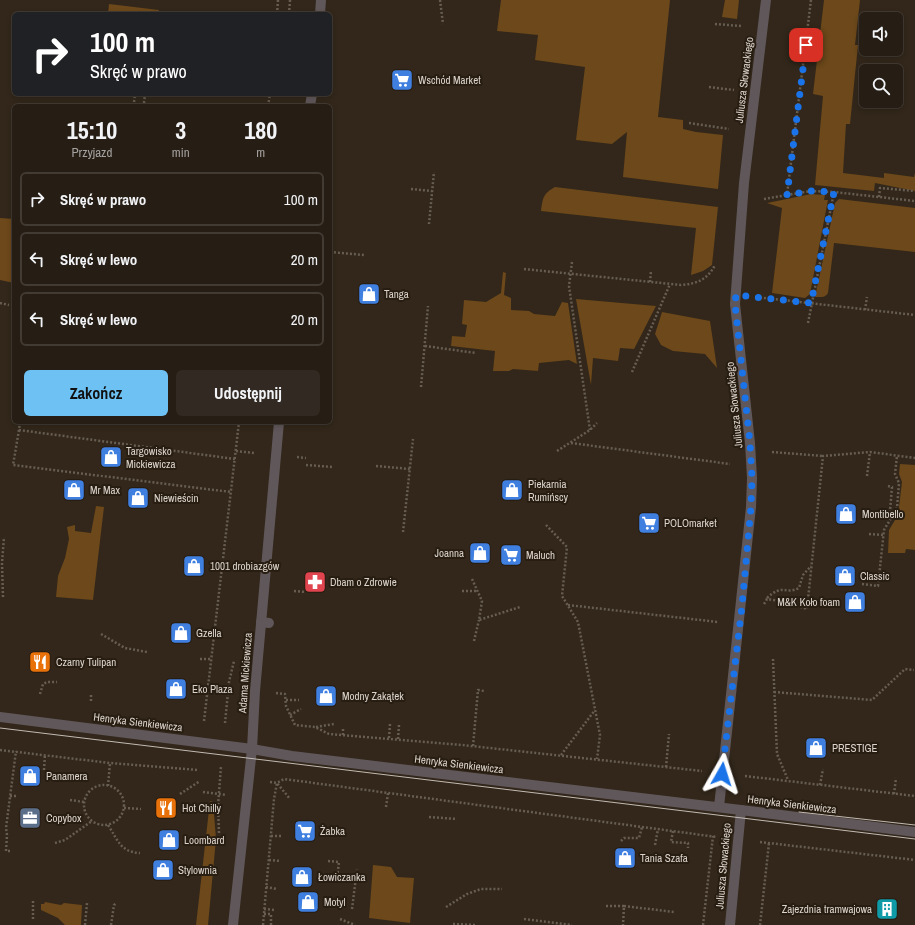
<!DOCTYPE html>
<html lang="pl">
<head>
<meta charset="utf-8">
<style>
  :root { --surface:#261d14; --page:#322a22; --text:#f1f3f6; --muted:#a4a2a0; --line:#423b34; --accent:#6ec2f3 }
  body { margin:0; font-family:"Archivo Narrow",sans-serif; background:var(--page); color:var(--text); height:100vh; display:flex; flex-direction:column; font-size:15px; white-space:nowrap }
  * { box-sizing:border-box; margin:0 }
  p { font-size:13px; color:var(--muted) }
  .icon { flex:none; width:22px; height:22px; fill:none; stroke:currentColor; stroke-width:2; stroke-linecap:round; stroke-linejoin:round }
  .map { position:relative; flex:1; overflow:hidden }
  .sheet { position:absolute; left:12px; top:104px; width:320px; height:320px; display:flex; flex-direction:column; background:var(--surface); border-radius:6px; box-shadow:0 2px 6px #0003,0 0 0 1px var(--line) }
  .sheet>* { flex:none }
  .banner { position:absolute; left:12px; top:12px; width:320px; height:84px; border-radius:6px; box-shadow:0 2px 6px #0003,0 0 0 1px var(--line); background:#202124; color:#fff; overflow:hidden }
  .tools { position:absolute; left:859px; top:12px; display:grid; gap:8px }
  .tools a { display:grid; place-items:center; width:44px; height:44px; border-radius:6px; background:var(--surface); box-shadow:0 2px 6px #0003,0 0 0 1px var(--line); font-size:20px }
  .pin { position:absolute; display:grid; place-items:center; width:34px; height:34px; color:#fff; margin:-17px; border-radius:8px; box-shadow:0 2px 6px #0006 }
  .me { position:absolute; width:44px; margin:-22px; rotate:6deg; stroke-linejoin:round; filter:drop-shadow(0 0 3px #0008) }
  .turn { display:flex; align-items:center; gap:14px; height:84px; padding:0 12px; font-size:18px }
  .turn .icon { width:52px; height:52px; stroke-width:2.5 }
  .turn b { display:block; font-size:28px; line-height:34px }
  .eta { display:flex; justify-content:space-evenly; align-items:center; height:68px; text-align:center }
  .eta b { font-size:24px; font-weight:700; line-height:28px }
  .action { display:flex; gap:8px; margin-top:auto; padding:8px 12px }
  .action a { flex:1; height:46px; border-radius:6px; background:var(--accent); color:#111; font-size:16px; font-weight:700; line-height:46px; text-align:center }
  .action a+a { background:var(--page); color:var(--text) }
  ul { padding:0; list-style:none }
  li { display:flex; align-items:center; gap:12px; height:54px; margin:0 8px 6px; padding:0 4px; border:2px solid var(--line); border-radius:6px }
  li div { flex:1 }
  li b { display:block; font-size:15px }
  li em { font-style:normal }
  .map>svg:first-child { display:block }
</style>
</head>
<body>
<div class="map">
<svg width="915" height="925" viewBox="0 0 915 925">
  <rect width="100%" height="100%" fill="#32271a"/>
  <!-- green -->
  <g fill="#6c481a">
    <path d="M501,0H670L658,117L683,120V129L696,132L723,135L718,189L623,177L627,132L612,144L576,140L585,67L535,60L538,35L497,31Z"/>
    <path d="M725,0H739L737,19L722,17Z"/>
    <path d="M824,0H860L855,45H858L850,124H846L843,173L884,178V173L914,177L915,173V191L875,183L874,191L815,185L823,96L813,94Z"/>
    <path d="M109,4L159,10L158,14H108Z"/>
    <path d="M555,187L718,207L712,265L703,271L691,275L696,228L541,211C543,197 543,194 555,187Z"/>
    <path d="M811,194L825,195L824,200H828L810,294L805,298L772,293L782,208L767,203Z"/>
    <path d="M839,199L915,208V252L834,243L828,293C825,298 821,297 815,297L835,203Z"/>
    <path d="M0,218L14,219V283L0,280Z"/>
    <path d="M503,272L506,273L504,295L511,298V310L529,311L534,314L555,316L562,302L568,303L577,364L569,360L539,363L538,371L513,369L509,371H493L495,351L451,346L452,336L465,337L467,325L462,324L464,300L486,302L501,293Z"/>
    <path d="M576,299L656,306L634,349L620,348L618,361L593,358L591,385Z"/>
    <path d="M662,312L710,321L717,368L705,354L673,351L661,345L655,334Z"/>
    <path d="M900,464L915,465V550L906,549L905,553H888L889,530L898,515L902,482L899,474Z"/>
    <path d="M96,506L104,507L93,600L56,597L58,576L65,558L69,539L67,527L75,525V531L91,533Z"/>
    <path d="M210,801L213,802L216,839L208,925H196Z"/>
    <path d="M373,865L391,867L397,877L414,878L410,923L369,918Z"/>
    <path d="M45,902L61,905L64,903L82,905L81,925H65L58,918L41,910V904H44Z"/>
  </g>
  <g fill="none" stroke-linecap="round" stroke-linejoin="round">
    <!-- path -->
    <g stroke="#675d51" stroke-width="2.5" stroke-dasharray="2 2" stroke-linecap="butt">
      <path d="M440,0L443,24"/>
      <path d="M811,0L787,195L811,191L834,192"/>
      <path d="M277,14L278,0"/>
      <path d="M289,14L290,0"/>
      <path d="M715,24L741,26"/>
      <path d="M709,87L734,90"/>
      <path d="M134,102L135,94"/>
      <path d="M144,103L145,94"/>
      <path d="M268,106L270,94"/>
      <path d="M689,123L729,129"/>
      <path d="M411,189L432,191"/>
      <path d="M879,197L880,188L915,191"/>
      <path d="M764,199L787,195"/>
      <path d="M429,224L434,172"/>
      <path d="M330,252L364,255"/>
      <path d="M572,262L569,286L590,430"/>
      <path d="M524,269L681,285C697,284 708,279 715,265"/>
      <path d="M650,282L651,271"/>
      <path d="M756,297L915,315"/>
      <path d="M0,303L9,305"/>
      <path d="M865,310L867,297"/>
      <path d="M808,323L834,192L915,201"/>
      <path d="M425,346L476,353"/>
      <path d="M632,372L670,284"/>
      <path d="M421,387L428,306"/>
      <path d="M20,422L19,430L235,459"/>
      <path d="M225,422L239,424"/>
      <path d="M19,430L13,465L231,492"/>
      <path d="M571,443L730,464"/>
      <path d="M236,451L254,453"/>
      <path d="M557,451L590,430L597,423"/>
      <path d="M772,452L823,456"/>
      <path d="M297,457L306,458"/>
      <path d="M306,465L333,467"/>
      <path d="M376,466L410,469"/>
      <path d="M867,476L870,452"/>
      <path d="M888,486L892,487L890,511L893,515"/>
      <path d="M546,525L567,547L562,596L578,622L600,735L597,759"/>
      <path d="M403,532L413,439"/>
      <path d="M869,534L884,535"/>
      <path d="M472,579L482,601L479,620L520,607"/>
      <path d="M862,584L878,586L884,530L897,508L899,483L895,474L897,456"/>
      <path d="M294,591L306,592"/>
      <path d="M462,591H478"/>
      <path d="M3,597L2,563L4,537"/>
      <path d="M767,598C783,583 785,595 799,588L803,575L811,566"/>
      <path d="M764,604L767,599L786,602L807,609L823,456L870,452L915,458"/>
      <path d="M568,605L718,622"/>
      <path d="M101,634L125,648L147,652"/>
      <path d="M474,641L479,620"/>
      <path d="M200,659H212"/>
      <path d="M773,659L777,754L788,780"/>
      <path d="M209,686L229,688"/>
      <path d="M774,692L872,700L905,669L914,670"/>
      <path d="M276,693L285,694L286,706L295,725L315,727L329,734L462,745L702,771"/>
      <path d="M40,694L43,684L47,682H57"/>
      <path d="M286,700H299"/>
      <path d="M91,701V695"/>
      <path d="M290,715L301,709"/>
      <path d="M204,721L239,422"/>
      <path d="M225,723L229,682L234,661"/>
      <path d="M316,727L334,724"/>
      <path d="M343,735V728"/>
      <path d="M389,738L390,724"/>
      <path d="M398,739L399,725"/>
      <path d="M473,746L478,690L484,691"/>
      <path d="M0,750L110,763L198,770"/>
      <path d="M561,755L595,710"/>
      <path d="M666,767L669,734"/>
      <path d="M44,770L45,754"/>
      <path d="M745,776L915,796"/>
      <path d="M270,782L277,783L290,799"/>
      <circle cx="104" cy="805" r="20"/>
      <path d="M820,785L823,769"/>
      <path d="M108,786L110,763"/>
      <path d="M203,792L226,795"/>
      <path d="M180,794L200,781"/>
      <path d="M894,794L896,778"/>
      <path d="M10,796H17"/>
      <path d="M70,800L84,802"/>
      <path d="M386,807L388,793"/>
      <path d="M124,808L141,809"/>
      <path d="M429,817L457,819"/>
      <path d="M108,825C118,840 120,852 140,853"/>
      <path d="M673,831L671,842L688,843V848"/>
      <path d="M219,833L218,806L221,766"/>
      <path d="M271,836H283"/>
      <path d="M621,841L624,838H639L642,827"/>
      <path d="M760,842L915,860"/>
      <path d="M55,843L65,840L92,821"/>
      <path d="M655,845L658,829"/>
      <path d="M10,851H6L7,835L6,828L16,751"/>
      <path d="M269,860L281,861"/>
      <path d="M328,861L339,862L337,878L356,881"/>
      <path d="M266,887L277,889"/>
      <path d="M606,906H624L623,925"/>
      <path d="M624,906L674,912"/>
      <path d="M446,907L467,894L481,889H502"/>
      <path d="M264,909L275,910"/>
      <path d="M352,909L357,869"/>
      <path d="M264,914H271V925"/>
      <path d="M33,919V899"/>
      <path d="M340,919L355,925"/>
      <path d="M524,919L572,925"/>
      <path d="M453,924L475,925"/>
      <path d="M85,925L87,903"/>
      <path d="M111,925L114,905L117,903"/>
      <path d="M263,925L274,799L277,783L284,779L717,837"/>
      <path d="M703,925L713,836"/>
      <path d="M760,925L769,843"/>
    </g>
    <!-- service -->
    <path stroke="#60575a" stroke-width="10" d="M261,622L269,623"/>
    <!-- minor -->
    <g stroke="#60575a" stroke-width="10">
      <path d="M0,717L252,749L292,756L741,810L915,832"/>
      <path d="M719,807L751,507L752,478L750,443L735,304L744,183L766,0"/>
      <path d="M730,925L741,810"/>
    </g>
    <!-- tertiary -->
    <g stroke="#60575a" stroke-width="10">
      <path d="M320,14L321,0"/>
      <path d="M310,106L312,94"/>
      <path d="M233,925L252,749L255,691L279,422"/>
    </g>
    <!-- tram -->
    <g stroke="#c3bbb2" stroke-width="1">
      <path d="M0,728L915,839"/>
      <path d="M799,812L915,825"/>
    </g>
  </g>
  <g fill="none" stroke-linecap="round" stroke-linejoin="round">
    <!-- route -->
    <path stroke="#1a73e8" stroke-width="7" stroke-dasharray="0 12.6" d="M722,774L742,606L751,507L752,478L750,443L735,304L736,295L811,303L834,192L811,191L787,195L806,45"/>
  </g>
  <!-- icons -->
  <defs>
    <g id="supermarket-square" transform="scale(1.15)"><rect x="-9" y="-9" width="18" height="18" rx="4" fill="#3f7fe0" stroke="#281d11"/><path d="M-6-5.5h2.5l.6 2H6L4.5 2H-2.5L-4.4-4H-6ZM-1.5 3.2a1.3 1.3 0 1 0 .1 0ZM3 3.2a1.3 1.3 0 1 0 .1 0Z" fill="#fff"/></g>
    <g id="shop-square" transform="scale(1.15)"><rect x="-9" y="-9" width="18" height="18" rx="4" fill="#3f7fe0" stroke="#281d11"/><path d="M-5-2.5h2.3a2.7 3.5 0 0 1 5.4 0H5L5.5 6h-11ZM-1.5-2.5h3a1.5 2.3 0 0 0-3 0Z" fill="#fff"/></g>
    <g id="pharmacy-square" transform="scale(1.15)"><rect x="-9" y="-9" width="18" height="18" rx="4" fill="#e0444e" stroke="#281d11"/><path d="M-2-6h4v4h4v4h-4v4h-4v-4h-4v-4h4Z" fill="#fff"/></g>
    <g id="restaurant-square" transform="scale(1.15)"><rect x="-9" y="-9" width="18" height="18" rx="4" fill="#e8710a" stroke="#281d11"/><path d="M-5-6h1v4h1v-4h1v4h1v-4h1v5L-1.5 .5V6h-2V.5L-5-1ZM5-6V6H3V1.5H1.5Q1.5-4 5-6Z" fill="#fff"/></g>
    <g id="office-square" transform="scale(1.15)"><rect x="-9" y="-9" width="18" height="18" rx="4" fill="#5c6f8a" stroke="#281d11"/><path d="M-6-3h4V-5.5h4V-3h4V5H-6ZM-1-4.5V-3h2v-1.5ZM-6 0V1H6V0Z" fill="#fff"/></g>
    <g id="building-square" transform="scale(1.15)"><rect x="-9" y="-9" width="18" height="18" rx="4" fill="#0f9aa8" stroke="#281d11"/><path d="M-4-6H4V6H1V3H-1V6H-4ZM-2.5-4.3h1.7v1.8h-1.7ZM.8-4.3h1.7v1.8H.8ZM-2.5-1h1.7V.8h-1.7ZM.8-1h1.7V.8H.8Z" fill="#fff"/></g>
  </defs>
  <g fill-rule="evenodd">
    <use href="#supermarket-square" x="402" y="80"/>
    <use href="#shop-square" x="369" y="294"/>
    <use href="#shop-square" x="111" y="457"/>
    <use href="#shop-square" x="74" y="490"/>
    <use href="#shop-square" x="512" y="490"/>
    <use href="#shop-square" x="138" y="498"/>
    <use href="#shop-square" x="846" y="514"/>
    <use href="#supermarket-square" x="649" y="523"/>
    <use href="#shop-square" x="480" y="553"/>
    <use href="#supermarket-square" x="511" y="555"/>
    <use href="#shop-square" x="194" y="566"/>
    <use href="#shop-square" x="845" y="576"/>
    <use href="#pharmacy-square" x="315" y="582"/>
    <use href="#shop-square" x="855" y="602"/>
    <use href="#shop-square" x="181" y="633"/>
    <use href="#restaurant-square" x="40" y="662"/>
    <use href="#shop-square" x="176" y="689"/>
    <use href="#shop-square" x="326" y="696"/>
    <use href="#shop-square" x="816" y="748"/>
    <use href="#shop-square" x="30" y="776"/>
    <use href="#restaurant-square" x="166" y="808"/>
    <use href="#office-square" x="30" y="818"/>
    <use href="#supermarket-square" x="305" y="831"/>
    <use href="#shop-square" x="169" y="840"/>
    <use href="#shop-square" x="625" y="858"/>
    <use href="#shop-square" x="163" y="870"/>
    <use href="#shop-square" x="302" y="877"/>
    <use href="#shop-square" x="308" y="902"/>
    <use href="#building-square" x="887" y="909"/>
  </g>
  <g text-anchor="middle" stroke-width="4" stroke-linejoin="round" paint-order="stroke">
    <!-- poi labels -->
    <g font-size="11" fill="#dcd4cc" stroke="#281d11" text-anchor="start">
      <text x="418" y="84">Wschód Market</text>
      <text x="384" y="298">Tanga</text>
      <text x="126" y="455">Targowisko<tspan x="126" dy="13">Mickiewicza</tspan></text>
      <text x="528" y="488">Piekarnia<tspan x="528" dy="13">Rumińscy</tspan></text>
      <text x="90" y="494">Mr Max</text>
      <text x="154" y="502">Niewieścin</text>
      <text x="862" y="518">Montibello</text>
      <text x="664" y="527">POLOmarket</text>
      <text x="464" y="557" text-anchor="end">Joanna</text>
      <text x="526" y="559">Maluch</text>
      <text x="210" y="570">1001 drobiazgów</text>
      <text x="860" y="580">Classic</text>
      <text x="330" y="586">Dbam o Zdrowie</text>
      <text x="840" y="606" text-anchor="end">M&amp;K Koło foam</text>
      <text x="196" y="637">Gzella</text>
      <text x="56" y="666">Czarny Tulipan</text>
      <text x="192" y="693">Eko Plaza</text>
      <text x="342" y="700">Modny Zakątek</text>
      <text x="832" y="752">PRESTIGE</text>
      <text x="46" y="780">Panamera</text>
      <text x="182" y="812">Hot Chilly</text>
      <text x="46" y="822">Copybox</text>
      <text x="320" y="835">Żabka</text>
      <text x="184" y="844">Loombard</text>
      <text x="640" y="862">Tania Szafa</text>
      <text x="178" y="874">Stylownia</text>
      <text x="318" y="881">Łowiczanka</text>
      <text x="324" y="906">Motyl</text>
      <text x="872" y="913" text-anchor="end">Zajezdnia tramwajowa</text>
    </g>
    <!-- street labels -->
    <g font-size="11" fill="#dcd4cc" stroke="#281d11">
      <text transform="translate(744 80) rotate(-83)" y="4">Juliusza Słowackiego</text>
      <text transform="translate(734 405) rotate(-96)" y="4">Juliusza Słowackiego</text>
      <text transform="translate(245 673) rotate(-86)" y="4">Adama Mickiewicza</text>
      <text transform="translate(138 722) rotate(7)" y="4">Henryka Sienkiewicza</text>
      <text transform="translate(459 764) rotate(7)" y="4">Henryka Sienkiewicza</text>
      <text transform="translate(792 804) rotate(7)" y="4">Henryka Sienkiewicza</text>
      <text transform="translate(723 866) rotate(-85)" y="4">Juliusza Słowackiego</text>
    </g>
  </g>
</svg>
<div class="tools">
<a><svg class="icon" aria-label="sound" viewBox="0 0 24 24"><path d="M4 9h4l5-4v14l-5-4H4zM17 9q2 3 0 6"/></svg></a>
<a><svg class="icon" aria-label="search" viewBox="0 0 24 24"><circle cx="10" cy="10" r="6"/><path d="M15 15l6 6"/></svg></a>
</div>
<div class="pin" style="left:806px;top:45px;background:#d93025"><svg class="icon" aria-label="arrive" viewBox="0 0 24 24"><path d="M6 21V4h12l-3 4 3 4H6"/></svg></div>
<svg class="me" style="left:722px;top:774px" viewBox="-20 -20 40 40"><path d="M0-17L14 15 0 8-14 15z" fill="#1a73e8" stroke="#fff" stroke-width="4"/></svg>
<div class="banner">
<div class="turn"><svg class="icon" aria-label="right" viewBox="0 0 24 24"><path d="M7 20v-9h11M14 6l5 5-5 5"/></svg><div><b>100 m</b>Skręć w prawo</div></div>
</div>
<section class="sheet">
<div class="eta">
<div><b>15:10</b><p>Przyjazd</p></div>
<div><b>3</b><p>min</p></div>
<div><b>180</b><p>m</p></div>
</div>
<ul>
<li><svg class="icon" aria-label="right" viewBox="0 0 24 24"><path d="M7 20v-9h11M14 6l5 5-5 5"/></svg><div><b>Skręć w prawo</b></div><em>100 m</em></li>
<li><svg class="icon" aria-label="left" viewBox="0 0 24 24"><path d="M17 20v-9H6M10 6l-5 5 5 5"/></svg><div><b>Skręć w lewo</b></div><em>20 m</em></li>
<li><svg class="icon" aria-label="left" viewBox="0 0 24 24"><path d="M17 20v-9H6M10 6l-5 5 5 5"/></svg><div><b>Skręć w lewo</b></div><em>20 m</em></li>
</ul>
<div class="action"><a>Zakończ</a><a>Udostępnij</a></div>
</section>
</div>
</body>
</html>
